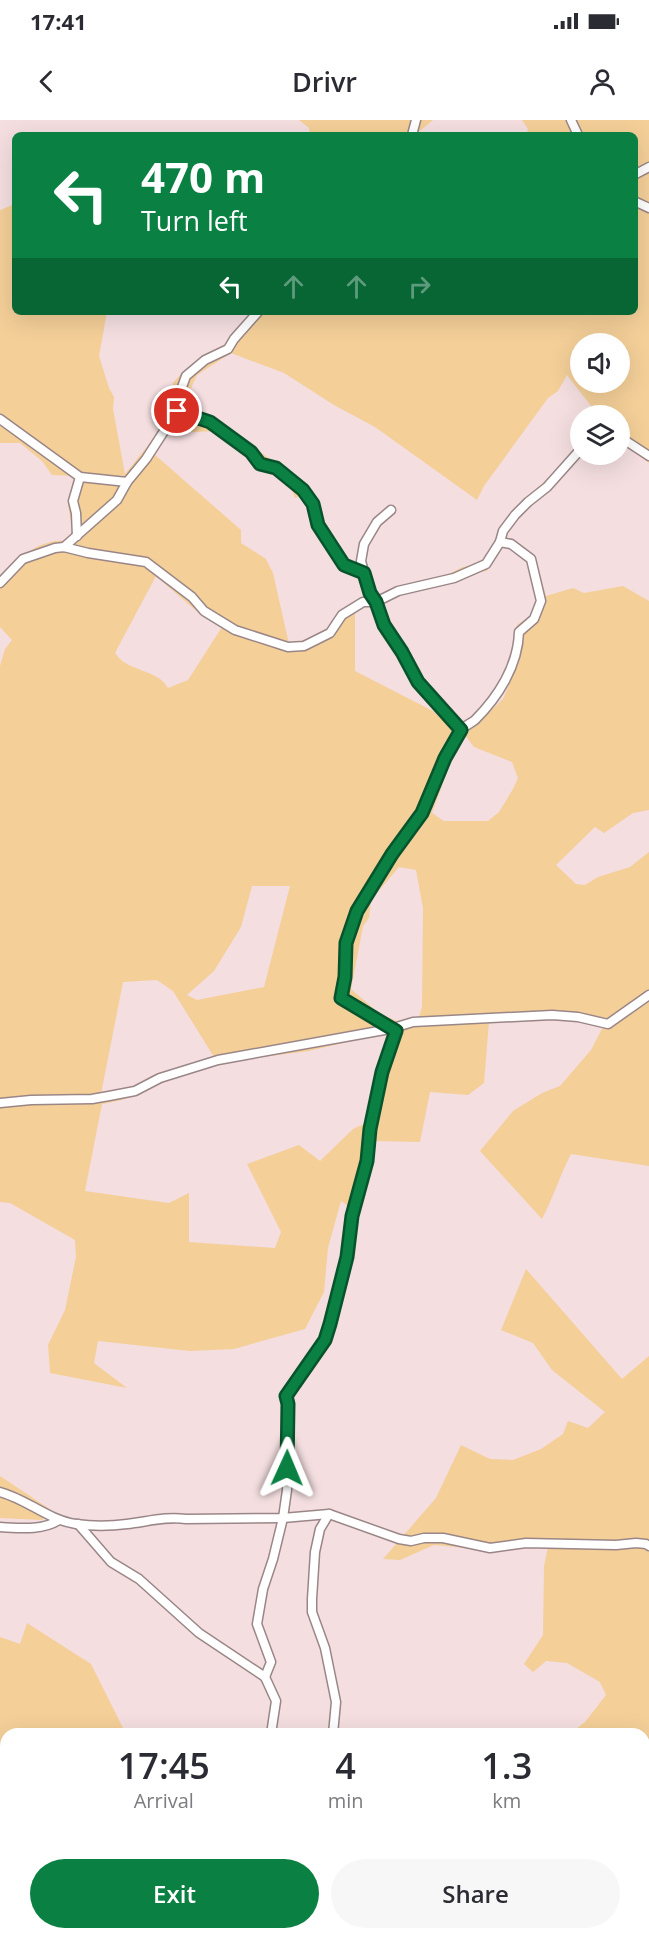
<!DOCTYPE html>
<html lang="en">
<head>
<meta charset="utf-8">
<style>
  :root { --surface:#fff; --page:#f7f7f7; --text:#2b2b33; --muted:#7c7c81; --accent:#0b8043 }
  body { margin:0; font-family:"Open Sans",sans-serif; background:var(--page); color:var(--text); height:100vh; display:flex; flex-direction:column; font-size:22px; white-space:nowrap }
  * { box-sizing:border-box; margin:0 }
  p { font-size:20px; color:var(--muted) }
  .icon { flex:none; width:33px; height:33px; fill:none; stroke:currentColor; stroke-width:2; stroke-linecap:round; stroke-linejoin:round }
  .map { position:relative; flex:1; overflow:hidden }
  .side { position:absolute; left:0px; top:1608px; width:650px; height:212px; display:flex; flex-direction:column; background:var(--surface); border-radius:18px 18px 0 0; box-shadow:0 6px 24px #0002 }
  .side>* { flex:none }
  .guide { position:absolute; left:12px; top:12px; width:626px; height:183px; border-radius:9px; box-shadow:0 6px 24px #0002; background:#0b8043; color:#fff; overflow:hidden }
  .controls { position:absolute; left:570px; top:213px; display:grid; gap:12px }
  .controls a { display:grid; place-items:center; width:60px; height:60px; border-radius:50%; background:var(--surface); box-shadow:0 6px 24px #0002; font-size:30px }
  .pin { position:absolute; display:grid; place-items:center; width:51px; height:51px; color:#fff; margin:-26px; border:3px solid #fff; border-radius:50%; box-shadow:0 2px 6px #0007 }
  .me { position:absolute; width:66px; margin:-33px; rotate:1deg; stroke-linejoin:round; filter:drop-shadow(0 0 4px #0008) }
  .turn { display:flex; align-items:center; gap:21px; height:126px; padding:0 30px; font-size:27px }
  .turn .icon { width:78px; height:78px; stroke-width:2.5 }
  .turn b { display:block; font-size:42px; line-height:51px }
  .lanes { display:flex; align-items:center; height:57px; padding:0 30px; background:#0003; justify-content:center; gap:30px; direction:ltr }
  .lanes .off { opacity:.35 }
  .eta { display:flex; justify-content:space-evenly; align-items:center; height:102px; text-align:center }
  .eta b { font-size:36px; font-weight:600; line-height:42px }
  .action { display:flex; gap:12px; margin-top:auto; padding:12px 30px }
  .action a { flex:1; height:69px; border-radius:36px; background:var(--accent); color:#fff; font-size:24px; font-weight:600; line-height:69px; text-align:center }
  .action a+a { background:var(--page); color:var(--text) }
  .status { display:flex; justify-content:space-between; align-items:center; height:42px; padding:0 30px; background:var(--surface); direction:ltr }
  .status svg { height:16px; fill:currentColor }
  header { display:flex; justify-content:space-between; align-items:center; height:78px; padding:0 30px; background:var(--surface); font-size:27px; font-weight:600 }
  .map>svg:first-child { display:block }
</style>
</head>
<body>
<div class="status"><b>17:41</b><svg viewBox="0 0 49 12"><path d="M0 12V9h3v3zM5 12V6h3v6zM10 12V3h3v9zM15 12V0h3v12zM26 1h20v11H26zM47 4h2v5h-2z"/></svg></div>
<header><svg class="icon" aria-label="back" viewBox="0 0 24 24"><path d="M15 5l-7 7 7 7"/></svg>Drivr<svg class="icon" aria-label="person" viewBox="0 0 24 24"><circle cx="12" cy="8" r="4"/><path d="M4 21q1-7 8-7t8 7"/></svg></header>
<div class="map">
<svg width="649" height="1819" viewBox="0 0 649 1819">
  <rect width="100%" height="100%" fill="#f4dee0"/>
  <!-- green -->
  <g fill="#f4cf98" fill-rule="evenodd">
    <path d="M299,0H433L415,15H310L309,8Z"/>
    <path d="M522,0H649V343L620,321V296L598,295L567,255L558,271L548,278L484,366L477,380L375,307L334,285L284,253L231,233L197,255L184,283L217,300L313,371L295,378L289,363L278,353L260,347L251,336L216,311L193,312L172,308L154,334L241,410V423L266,439L273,453L289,524C304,521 316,515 330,508L331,501L350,484L355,490V551L433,591L452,609L465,615L503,579L518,544L520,532L511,530L515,524L517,505L530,496L537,481L529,442L507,425L500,430L487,451C465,451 462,468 436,460L463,447L475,444L485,438L492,429L504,401L580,327C576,335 572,344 567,351C548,375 519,389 505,416L535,436L546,476L573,468L584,473L623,466L649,481V690L633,693L604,713L595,707L556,745L576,764L585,765L598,757L630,747L649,732V1046L571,1034C560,1055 553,1078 542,1099L480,1031L513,991L542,973L560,966L591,930L603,907L565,899L536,897L520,901L489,902L484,963L468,975L430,972L420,1022L375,1021L366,1004L363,1041L351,1088L341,1081L328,1128L324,1172L305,1209L234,1229L190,1231L98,1221L94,1243L127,1268L50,1253L48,1225L65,1190L76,1137L75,1120L10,1083L0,1082V546L5,529L12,520L0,507V457C18,437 42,417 70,421L72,408L68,385L74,356L52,355L42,341L20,323H0V90L15,84V192H107L99,236L109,268L114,277L113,289L125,354L150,323L175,283L173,263C185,247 200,242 216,232C230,223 242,206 251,192H634V15H526L528,9ZM580,224H620V262H580ZM156,456L194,489L222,507L188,560L168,568C157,548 128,553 115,533ZM465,615L474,627L512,642L518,658L513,669L499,692L488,701H444L432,693L459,619ZM399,747L416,750L423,788L422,887L419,897L397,901L380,894L351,869L363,806L369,798L371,780ZM252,766H290L264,867L197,880L187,875L214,851L241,807ZM157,860L173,871L214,937L153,955L131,968L101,974L123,862ZM377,915H391L366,1003L353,1009L320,1041L299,1025L247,1044L281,1112L275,1128L189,1122V1073L169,1083L85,1071L102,984L122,980L165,962L221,942L309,931Z"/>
    <path d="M526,1149L622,1259L649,1236V1808H644V1614H582L576,1609L585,1602L606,1575L600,1562L567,1543L546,1541L533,1552L524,1544L543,1515L544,1446L548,1427L486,1430L434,1425L400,1440L383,1439L436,1378L461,1325L490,1339L513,1340L541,1329L563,1314L568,1301L588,1308L605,1292L552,1250L533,1223L501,1210Z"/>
    <path d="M0,1356L51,1390L42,1400L0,1398Z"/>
    <path d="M27,1503L91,1544L126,1614H6V1720L0,1721V1517L20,1524Z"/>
    <path d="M112,1814H240L242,1819H125Z"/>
    <path d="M327,1814H418L416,1819H332Z"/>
  </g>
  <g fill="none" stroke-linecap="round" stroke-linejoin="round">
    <!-- minor casing -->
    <g stroke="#9a8687" stroke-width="11">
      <g id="minor">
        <path d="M571,0L578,15"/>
        <path d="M412,15L416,0"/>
        <path d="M634,55L649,47"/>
        <path d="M634,81L649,88"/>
        <path d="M177,291L210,302L251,332L260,344L276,348L303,370L313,384L318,405L344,445L364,453"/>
        <path d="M0,299L80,357L73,381L76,393L77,416"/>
        <path d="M620,317L649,336"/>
        <path d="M80,357L127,362"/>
        <path d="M391,390L377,402L364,424L361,441L370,473L376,482L384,505L402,532L418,562L461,610"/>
        <path d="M64,427L117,380L127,362L146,339L177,291L182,267L186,256L205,240L228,229L234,219L258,192"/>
        <path d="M0,463L23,439L55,428L64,427L88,433L146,442L192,477L204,491L235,510L288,527L304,526L330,513L342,495L363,482H376L398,471L454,458L486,444L500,422L503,411L515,395L528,382L547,367L580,330"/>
        <path d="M0,983L31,980L92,979L109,976L135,971L160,958L218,940L390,909L413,902L552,895L578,897L608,904L649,875"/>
        <path d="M0,1372C27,1379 48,1400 76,1404C91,1406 111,1406 127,1404C146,1402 166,1396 186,1399L283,1398L329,1394L399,1419L411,1421L424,1418H443L490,1428L526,1423L616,1425L636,1423L646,1424L649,1426"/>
        <path d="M329,1394L320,1409L315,1432L312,1479V1492L325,1528L336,1582L333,1614"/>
        <path d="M78,1404L111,1442L139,1459L199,1513L265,1557L276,1581L271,1614"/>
        <path d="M0,1407C19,1408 42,1411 59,1400"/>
        <path d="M265,1557L271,1542L257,1504L263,1469L273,1439L283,1398L287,1370L288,1284L286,1276L325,1220L330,1204L347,1137L352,1096L367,1041L370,1009L382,952L396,911L341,878C347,848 343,823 356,793C371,757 402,728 421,694C436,667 441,635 460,611C464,606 470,604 475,600C498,577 518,546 519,512L534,499L541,481L531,439L511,424L500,422"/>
        <path d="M0,1716L6,1714"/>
        <path d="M257,1814V1819"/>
        <path d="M336,1814L337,1819"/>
        <path d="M636,1819L643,1814"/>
      </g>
    </g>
    <!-- minor -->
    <use href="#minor" stroke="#fff" stroke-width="8"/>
  </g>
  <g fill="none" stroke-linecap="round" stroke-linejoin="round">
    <!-- route casing -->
    <g stroke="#07532c" stroke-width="15">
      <path id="route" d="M177,291L210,302L251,332L260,344L276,348L303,370L313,384L318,405L344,445L364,453L370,473L376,482L384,505L402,532L418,562L461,610L445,638L422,693L392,734L357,791L346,823L345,857L341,878L396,911L382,952L370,1009L367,1041L352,1096L347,1137L330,1204L325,1220L286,1276L288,1284L287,1348"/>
    </g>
    <!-- route -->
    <use href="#route" stroke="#0b8043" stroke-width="10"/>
  </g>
</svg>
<div class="controls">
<a><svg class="icon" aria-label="sound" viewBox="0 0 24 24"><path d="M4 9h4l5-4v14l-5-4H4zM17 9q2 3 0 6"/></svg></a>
<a><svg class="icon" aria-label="layers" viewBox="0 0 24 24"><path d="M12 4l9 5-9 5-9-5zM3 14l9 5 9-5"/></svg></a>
</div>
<div class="pin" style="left:177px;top:291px;background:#d93025"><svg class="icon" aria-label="arrive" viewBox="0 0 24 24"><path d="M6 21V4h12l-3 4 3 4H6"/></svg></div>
<svg class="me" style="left:287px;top:1348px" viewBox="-20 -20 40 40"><path d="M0-17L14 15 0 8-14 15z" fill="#0b8043" stroke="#fff" stroke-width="4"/></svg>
<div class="guide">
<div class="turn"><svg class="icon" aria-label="left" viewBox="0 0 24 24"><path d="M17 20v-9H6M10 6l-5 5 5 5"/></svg><div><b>470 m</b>Turn left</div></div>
<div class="lanes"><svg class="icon" aria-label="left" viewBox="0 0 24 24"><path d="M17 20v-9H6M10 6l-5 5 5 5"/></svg><svg class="icon off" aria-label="ahead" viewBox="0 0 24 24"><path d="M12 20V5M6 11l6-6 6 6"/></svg><svg class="icon off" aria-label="ahead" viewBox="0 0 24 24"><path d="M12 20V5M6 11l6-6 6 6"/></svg><svg class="icon off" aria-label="right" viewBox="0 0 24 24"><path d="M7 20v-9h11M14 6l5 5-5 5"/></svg></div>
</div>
<section class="side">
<div class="eta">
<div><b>17:45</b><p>Arrival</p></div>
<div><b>4</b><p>min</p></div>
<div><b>1.3</b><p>km</p></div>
</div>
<div class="action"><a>Exit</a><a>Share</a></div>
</section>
</div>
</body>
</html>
